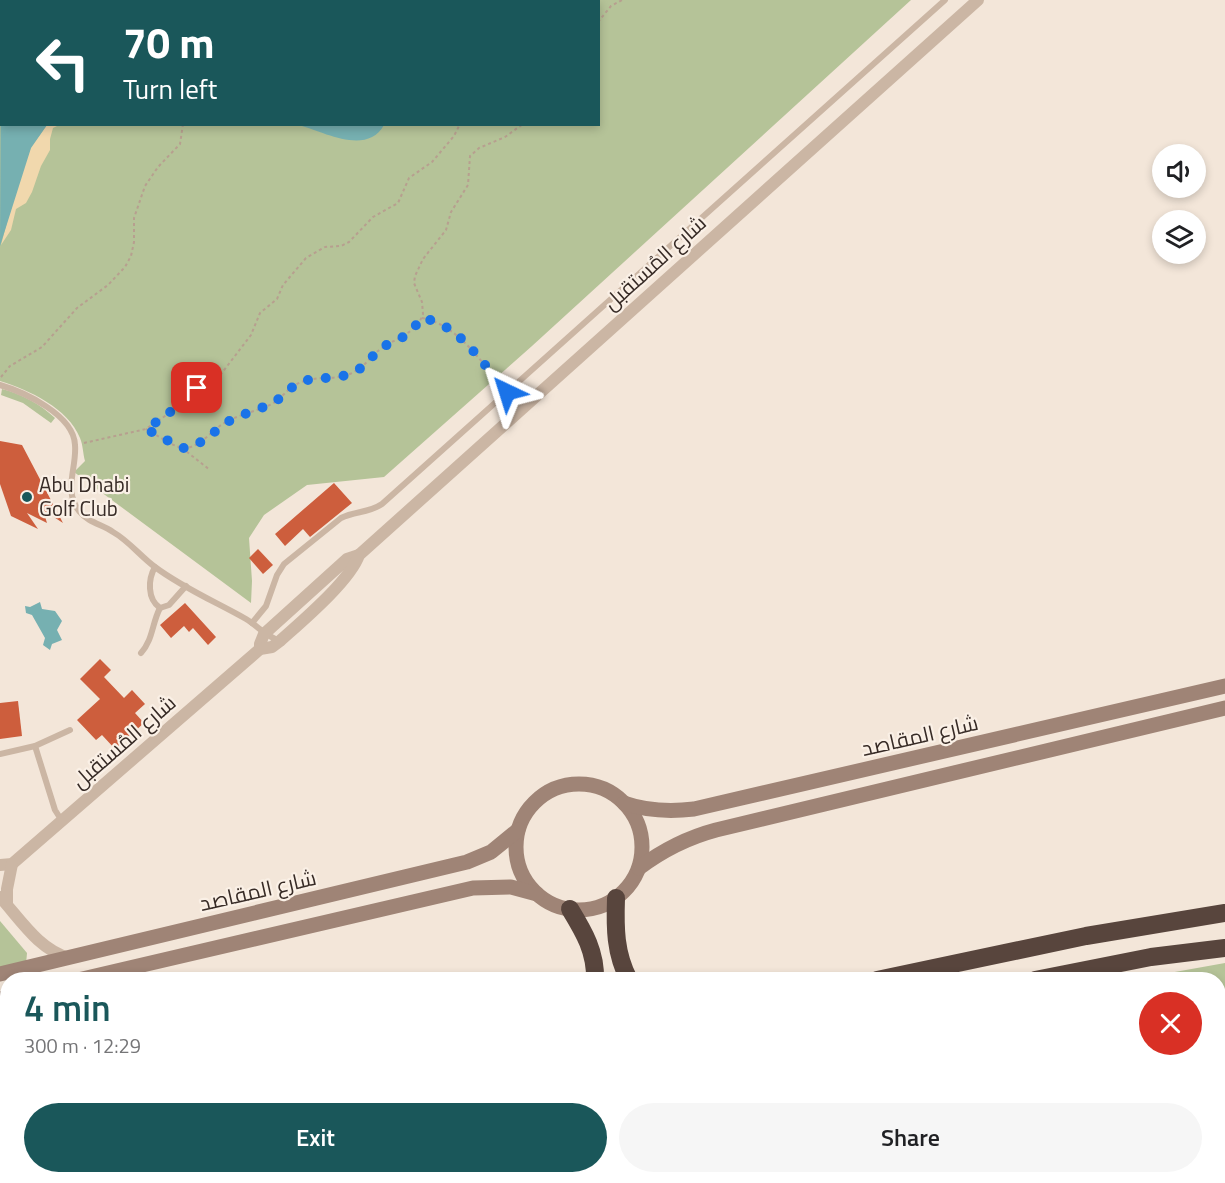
<!DOCTYPE html>
<html lang="en">
<head>
<meta charset="utf-8">
<style>
  :root { --surface:#fff; --page:#f6f6f6; --text:#202124; --muted:#757577; --accent:#1a575a }
  body { margin:0; font-family:"Titillium Web",Cairo,sans-serif; background:var(--page); color:var(--text); height:100vh; display:flex; flex-direction:column; font-size:22px; white-space:nowrap }
  * { box-sizing:border-box; margin:0 }
  p { font-size:20px; color:var(--muted) }
  .icon { flex:none; width:33px; height:33px; fill:none; stroke:currentColor; stroke-width:2; stroke-linecap:round; stroke-linejoin:round }
  .map { position:relative; flex:1; overflow:hidden }
  .details { position:absolute; left:0px; top:972px; width:1226px; height:212px; display:flex; flex-direction:column; background:var(--surface); border-radius:24px 24px 0 0; box-shadow:0 3px 9px #0003 }
  .details>* { flex:none }
  .guide { position:absolute; left:0px; top:0px; width:600px; height:126px; box-shadow:0 3px 9px #0003; background:#1a575a; color:#fff; overflow:hidden }
  .fabs { position:absolute; left:1152px; top:144px; display:grid; gap:12px }
  .fabs a { display:grid; place-items:center; width:54px; height:54px; border-radius:50%; background:var(--surface); box-shadow:0 3px 9px #0003; font-size:30px }
  .pin { position:absolute; display:grid; place-items:center; width:51px; height:51px; color:#fff; margin:-26px; border-radius:12px; box-shadow:0 3px 9px #0006 }
  .me { position:absolute; width:66px; margin:-33px; rotate:319deg; stroke-linejoin:round; filter:drop-shadow(0 0 4px #0008) }
  .turn { display:flex; align-items:center; gap:21px; height:126px; padding:0 24px; font-size:27px }
  .turn .icon { width:78px; height:78px; stroke-width:2.5 }
  .turn b { display:block; font-size:42px; line-height:51px }
  .round { display:grid; place-items:center; flex:none; width:63px; height:63px; border-radius:32px; background:var(--page) }
  .head { display:flex; align-items:center; justify-content:space-between; height:102px; padding:0 24px }
  h1 { font-size:36px; font-weight:600; line-height:45px; color:var(--accent) }
  .button { display:flex; gap:12px; margin-top:auto; padding:12px 24px }
  .button a { flex:1; height:69px; border-radius:36px; background:var(--accent); color:#fff; font-size:24px; font-weight:600; line-height:69px; text-align:center }
  .button a+a { background:var(--page); color:var(--text) }
  .map>svg:first-child { display:block }
</style>
</head>
<body>
<div class="map">
<svg width="1225" height="1183" viewBox="0 0 1225 1183">
  <rect width="100%" height="100%" fill="#f3e6d9"/>
  <!-- green -->
  <g fill="#b5c398" fill-rule="evenodd">
    <path d="M0,0H911L532,346L384,477L307,485L264,515L249,538L252,581L251,603L74,472L85,461C83,454 83,445 80,438C68,408 29,390 0,381ZM2,2H598V124H2Z"/>
    <path d="M2,389C22,394 40,404 55,418L51,423L23,403L1,395Z"/>
    <path d="M0,921L27,953L26,964L0,974Z"/>
    <path d="M1225,963V1000L1218,1001V980H1130Z"/>
    <path d="M258,1176H402L372,1183H229Z"/>
  </g>
  <!-- sand -->
  <g fill="#f1d8ad">
    <path d="M47,125H59L53,128L50,139V150L41,166L32,192L26,203L16,209L11,230L1,245L15,192L31,147Z"/>
    <path d="M567,1176H752L754,1183H513Z"/>
  </g>
  <!-- water -->
  <g fill="#76b0b1">
    <path d="M1,54L2,124L47,125L31,148L0,246Z"/>
    <path d="M384,125C367,156 324,132 299,125Z"/>
    <path d="M40,602L42,609L55,611L62,621L57,630L62,640L52,644L50,650L43,645L45,638L32,615L26,613L25,606L30,607Z"/>
  </g>
  <!-- building -->
  <g fill="#cd5e3d">
    <path d="M0,441L22,445L63,523L43,510L47,523L27,513L38,529L11,516L0,484Z"/>
    <path d="M334,483L352,503L310,537L303,529L285,546L275,534Z"/>
    <path d="M258,549L273,565L263,574L249,558Z"/>
    <path d="M185,603L216,637L208,645L193,628L189,632L184,626L171,638L160,625Z"/>
    <path d="M100,659L111,670L104,677L124,698L132,690L145,704L135,713L144,723L115,749L102,735L96,740L77,720L100,699L80,679Z"/>
    <path d="M18,701L22,736L0,739V703Z"/>
  </g>
  <g fill="none" stroke-linecap="round" stroke-linejoin="round">
    <!-- path -->
    <g stroke="#b79f8f" stroke-width="2" stroke-dasharray="3 3" stroke-linecap="butt">
      <path d="M247,2L248,0"/>
      <path d="M512,2V0"/>
      <path d="M598,22L611,6L622,0"/>
      <path d="M422,318C458,325 479,360 502,386"/>
      <path d="M1,377L10,366L42,347L77,308L108,285L125,267L131,256L134,242V218L145,186L158,167L180,144L183,124"/>
      <path d="M146,429C156,434 177,450 187,448C201,445 210,433 221,425C236,415 255,412 272,404C281,399 287,389 297,384C315,374 336,382 354,372C366,366 371,355 382,348C396,338 417,333 423,314L422,302L414,283L415,276L423,259L446,230L451,212L468,185L470,156L479,148L505,137L523,124"/>
      <path d="M84,443L146,429L168,414L188,395L218,378L251,335L260,313L277,299L283,285L306,258L325,247L341,246L349,242L373,217L398,203L409,178L432,162L454,136L460,124"/>
      <path d="M182,448L210,470"/>
    </g>
    <!-- lane -->
    <g stroke="#cbb6a4" stroke-width="6">
      <path d="M0,385C24,392 74,415 75,445C77,468 63,490 79,511C89,523 101,524 113,532C129,541 140,556 155,567C183,588 216,602 246,619C259,627 264,635 280,641"/>
      <path d="M155,567C148,579 147,599 160,608L169,605L186,586"/>
      <path d="M252,623L266,606L277,575L284,564L341,518C355,511 369,513 382,504L945,0"/>
      <path d="M141,653C153,640 152,623 160,608"/>
      <path d="M35,746L55,810L62,821"/>
      <path d="M0,754L35,746L70,730"/>
    </g>
    <!-- street -->
    <g stroke="#cbb6a4" stroke-width="12">
      <path d="M260,649V644L264,634L347,559L359,555"/>
      <path d="M0,865L12,864L260,649L272,647L280,641C301,622 350,581 359,555L978,0"/>
      <path d="M0,897C20,919 39,950 69,958"/>
      <path d="M7,904V889L12,864"/>
    </g>
    <!-- secondary -->
    <g stroke="#9f8476" stroke-width="15">
      <circle cx="579" cy="847" r="63"/>
      <path d="M624,803C647,811 669,812 694,809L1225,686"/>
      <path d="M639,868C663,850 686,838 716,830L1225,708"/>
      <path d="M0,974L467,862L491,852L518,830"/>
      <path d="M78,980L473,888L511,887L537,894"/>
      <path d="M0,999L8,997"/>
      <path d="M1194,1176L1225,1179"/>
      <path d="M735,1183L808,1176"/>
    </g>
    <!-- highway -->
    <g stroke="#58453d" stroke-width="18">
      <path d="M616,898C615,928 615,953 629,980"/>
      <path d="M570,909C584,932 596,952 595,980"/>
      <path d="M877,980L1086,936L1225,913"/>
      <path d="M1035,980L1151,957L1225,948"/>
      <path d="M1218,1009L1225,1008"/>
      <path d="M1218,1128H1225"/>
      <path d="M23,1183L50,1176"/>
      <path d="M145,1183L176,1176"/>
      <path d="M460,1183L489,1176"/>
      <path d="M513,1183L567,1176"/>
    </g>
  </g>
  <g fill="none" stroke-linecap="round" stroke-linejoin="round">
    <!-- route -->
    <path stroke="#1a73e8" stroke-width="10" stroke-dasharray="0 18" d="M197,388L188,395L168,414L146,429L182,448H189L198,444L232,419L274,403L296,384L311,379L339,377L353,373L364,366L380,348L400,339L411,331L422,318C460,324 483,365 507,392"/>
  </g>
  <!-- markers -->
  <circle fill="#1a575a" stroke="#faf0e6" stroke-width="2" cx="27" cy="497" r="6"/>
  <g text-anchor="middle" stroke-width="4.5" stroke-linejoin="round" paint-order="stroke">
    <!-- street labels -->
    <g font-size="21" fill="#372b26" stroke="#faf0e6">
      <text transform="translate(655 263) rotate(-42)" y="7">شارع المُستقبل</text>
      <text transform="translate(920 736) rotate(-13)" y="7">شارع المقاصد</text>
      <text transform="translate(124 742) rotate(-41)" y="7">شارع المُستقبل</text>
      <text transform="translate(258 891) rotate(-13)" y="7">شارع المقاصد</text>
    </g>
    <!-- poi labels -->
    <g font-size="21" fill="#372b26" stroke="#faf0e6" text-anchor="start">
      <text x="39" y="492">Abu Dhabi<tspan x="39" dy="24">Golf Club</tspan></text>
    </g>
  </g>
</svg>
<div class="fabs">
<a><svg class="icon" aria-label="sound" viewBox="0 0 24 24"><path d="M4 9h4l5-4v14l-5-4H4zM17 9q2 3 0 6"/></svg></a>
<a><svg class="icon" aria-label="layers" viewBox="0 0 24 24"><path d="M12 4l9 5-9 5-9-5zM3 14l9 5 9-5"/></svg></a>
</div>
<div class="pin" style="left:197px;top:388px;background:#d93025"><svg class="icon" aria-label="arrive" viewBox="0 0 24 24"><path d="M6 21V4h12l-3 4 3 4H6"/></svg></div>
<svg class="me" style="left:507px;top:392px" viewBox="-20 -20 40 40"><path d="M0-17L14 15 0 8-14 15z" fill="#1a73e8" stroke="#fff" stroke-width="4"/></svg>
<div class="guide">
<div class="turn"><svg class="icon" aria-label="left" viewBox="0 0 24 24"><path d="M17 20v-9H6M10 6l-5 5 5 5"/></svg><div><b>70 m</b>Turn left</div></div>
</div>
<section class="details">
<div class="head"><div><h1>4 min</h1><p>300 m · 12:29</p></div><a class="round" style="background:#d93025;color:#fff"><svg class="icon" aria-label="close" viewBox="0 0 24 24"><path d="M6 6l12 12M18 6L6 18"/></svg></a></div>
<div class="button"><a>Exit</a><a>Share</a></div>
</section>
</div>
</body>
</html>
